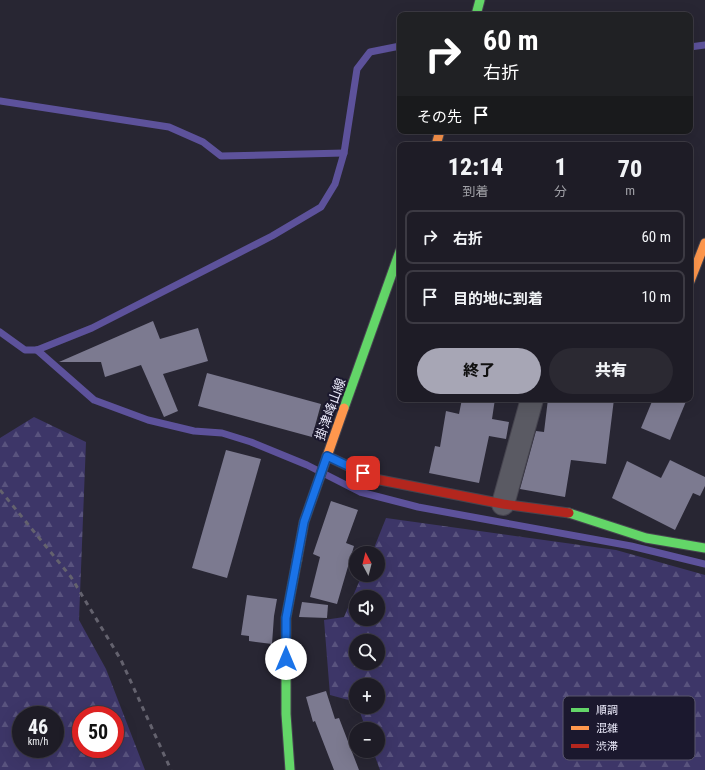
<!DOCTYPE html>
<html lang="ja">
<head>
<meta charset="utf-8">
<style>
  :root { --surface:#1e1c26; --page:#2b2932; --text:#f1f3f6; --muted:#a1a1a7; --line:#3c3a43; --accent:#a7a6b5 }
  body { margin:0; font-family:"Roboto Condensed","Noto Sans JP",sans-serif; background:var(--page); color:var(--text); height:100vh; display:flex; flex-direction:column; font-size:15px; white-space:nowrap }
  * { box-sizing:border-box; margin:0 }
  p { font-size:13px; color:var(--muted) }
  .icon { flex:none; width:22px; height:22px; fill:none; stroke:currentColor; stroke-width:2; stroke-linecap:round; stroke-linejoin:round }
  .map { position:relative; flex:1; overflow:hidden }
  .details { position:absolute; left:397px; top:142px; width:296px; height:260px; display:flex; flex-direction:column; background:var(--surface); border-radius:8px; box-shadow:0 4px 16px #0002,0 0 0 1px var(--line) }
  .details>* { flex:none }
  .hud { position:absolute; left:397px; top:12px; width:296px; height:122px; border-radius:8px; box-shadow:0 4px 16px #0002,0 0 0 1px var(--line); background:#202124; color:#fff; overflow:hidden }
  .needle { width:26px; rotate:353deg }
  .buttons { position:absolute; left:349px; top:546px; display:grid; gap:8px }
  .buttons a { display:grid; place-items:center; width:36px; height:36px; border-radius:50%; background:var(--surface); box-shadow:0 4px 16px #0002,0 0 0 1px var(--line); font-size:20px }
  .speed { position:absolute; left:12px; top:706px; display:flex; gap:8px; font-size:20px; font-weight:700; text-align:center }
  .speed>* { display:grid; place-content:center; width:52px; height:52px; border-radius:50%; background:var(--surface); box-shadow:0 4px 16px #0002,0 0 0 1px var(--line); line-height:1 }
  .speed small { font-size:10px; font-weight:400 }
  .speed .limit { border:6px solid #d22; background:#fff; color:#111 }
  .pin { position:absolute; display:grid; place-items:center; width:34px; height:34px; color:#fff; margin:-17px; border-radius:8px; box-shadow:0 2px 6px #0006 }
  .me { position:absolute; width:44px; margin:-22px; rotate:0deg; stroke-linejoin:round; filter:drop-shadow(0 0 3px #0008) }
  .turn { display:flex; align-items:center; gap:14px; height:84px; padding:0 20px; font-size:18px }
  .turn .icon { width:52px; height:52px; stroke-width:2.5 }
  .turn b { display:block; font-size:28px; line-height:34px }
  .then { display:flex; align-items:center; height:38px; padding:0 20px; background:#0003; gap:8px; font-size:15px }
  .eta { display:flex; justify-content:space-evenly; align-items:center; height:68px; text-align:center }
  .eta b { font-size:24px; font-weight:800; line-height:28px }
  .button { display:flex; gap:8px; margin-top:auto; padding:8px 20px }
  .button a { flex:1; height:46px; border-radius:24px; background:var(--accent); color:#111; font-size:16px; font-weight:800; line-height:46px; text-align:center }
  .button a+a { background:var(--page); color:var(--text) }
  ul { padding:0; list-style:none }
  li { display:flex; align-items:center; gap:12px; height:54px; margin:0 8px 6px; padding:0 12px; border:2px solid var(--line); border-radius:8px }
  li div { flex:1 }
  li b { display:block; font-size:15px }
  li em { font-style:normal }
  .map>svg:first-child { display:block }
</style>
</head>
<body>
<div class="map">
<svg width="705" height="770" viewBox="0 0 705 770">
  <defs>
    <pattern id="forest-firs" width="22" height="20" patternUnits="userSpaceOnUse"><rect width="22" height="20" fill="#3d3668"/><path d="M5 1l3.5 6h-7zM16 11l3.5 6h-7z" fill="#59537e"/></pattern>
  </defs>
  <rect width="100%" height="100%" fill="#282633"/>
  <!-- forest -->
  <g fill="url(#forest-firs)" fill-rule="evenodd">
    <path d="M34,417L86,442L79,620L106,669L145,770H0V438ZM21,715H55V749H21ZM81,715H115V749H81Z"/>
    <path d="M386,518L616,550L705,575V770H380L373,751H378V729H366L358,707H378V685H356V702L330,695L324,620L344,617L362,575H378V553H372ZM356,597H378V619H356ZM356,641H378V663H356Z"/>
  </g>
  <g fill="none" stroke-linecap="round" stroke-linejoin="round">
    <!-- stream -->
    <g stroke="#5d529b" stroke-width="7">
      <path d="M690,47L705,45"/>
      <path d="M0,101L169,127L203,142L221,156L344,153"/>
      <path d="M0,332L25,350H37L92,328L272,236L321,207L335,184L344,153L357,69L370,52L400,46"/>
      <path d="M37,350L94,400L148,420L194,431L222,433L251,442L307,465L360,492L418,507L631,546L705,564"/>
    </g>
  </g>
  <!-- building -->
  <g fill="#7c7a90">
    <path d="M153,321L160,339L198,328L208,361L163,374L178,411L164,417L141,365L105,377L101,362H59Z"/>
    <path d="M207,373L321,404L312,437L198,406Z"/>
    <path d="M462,399H495L492,419L509,422L506,439L489,436L479,483L429,473L435,446L440,447L446,411L459,414Z"/>
    <path d="M548,399H614L606,464L571,460L565,497L520,489L536,431L544,432Z"/>
    <path d="M653,399H687L670,440L641,428Z"/>
    <path d="M226,450L261,459L227,578L192,568Z"/>
    <path d="M670,460L705,477V486L700,496L693,493L675,530L612,498L627,461L661,478Z"/>
    <path d="M331,501L358,510L346,543L354,546L337,604L310,597L320,557L313,554Z"/>
    <path d="M247,595L277,599L274,616L272,644L249,641V636L241,635Z"/>
    <path d="M302,602L328,605L327,618L299,617Z"/>
    <path d="M326,691L335,719L339,718L359,770H334L315,721L313,722L306,697Z"/>
  </g>
  <g fill="none" stroke-linecap="round" stroke-linejoin="round">
    <!-- street casing -->
    <g stroke="#46444f" stroke-width="24">
      <path id="street" d="M503,504L532,399"/>
    </g>
    <!-- fast casing -->
    <g stroke="#46444f" stroke-width="11">
      <g id="fast">
        <path d="M476,15L480,0"/>
        <path d="M344,408L400,251"/>
        <path d="M569,513L646,538L705,548"/>
        <path d="M290,770L286,714V618L297,560"/>
      </g>
    </g>
    <!-- slow casing -->
    <g stroke="#46444f" stroke-width="11">
      <g id="slow">
        <path d="M436,145L440,131"/>
        <path d="M690,281L705,243"/>
        <path d="M297,560L304,522L344,408"/>
      </g>
    </g>
    <!-- jam casing -->
    <g stroke="#46444f" stroke-width="11">
      <path id="jam" d="M327,456L375,479L503,504L569,513"/>
    </g>
    <!-- street -->
    <use href="#street" stroke="#5a5a63" stroke-width="22"/>
    <!-- fast -->
    <use href="#fast" stroke="#63d668" stroke-width="9"/>
    <!-- slow -->
    <use href="#slow" stroke="#ff974d" stroke-width="9"/>
    <!-- jam -->
    <use href="#jam" stroke="#b3261e" stroke-width="9"/>
    <!-- rail -->
    <path stroke="#64626e" stroke-width="3" stroke-dasharray="5 5" stroke-linecap="butt" d="M0,490L71,577L121,660L171,770"/>
  </g>
  <g fill="none" stroke-linecap="round" stroke-linejoin="round">
    <!-- route casing -->
    <g stroke="#114b97" stroke-width="10">
      <path id="route" d="M286,659V618L304,522L327,456L363,473"/>
    </g>
    <!-- route -->
    <use href="#route" stroke="#1a73e8" stroke-width="7"/>
  </g>
  <g text-anchor="middle" stroke-width="4" stroke-linejoin="round" paint-order="stroke">
    <!-- street labels -->
    <g font-size="13" fill="#ecebfb" stroke="#1b182e">
      <text transform="translate(330 409) rotate(-70)" y="5">掛津峰山線</text>
    </g>
  </g>
  <!-- legend -->
  <rect x="563" y="696" width="132" height="64" rx="6" fill="#1b182e" stroke="#5a576c" stroke-width="1"/>
  <rect x="571" y="708" width="18" height="4" fill="#63d668"/>
  <rect x="571" y="726" width="18" height="4" fill="#ff974d"/>
  <rect x="571" y="744" width="18" height="4" fill="#b3261e"/>
  <g font-size="11" fill="#ecebfb">
    <text x="596" y="714">順調</text>
    <text x="596" y="732">混雑</text>
    <text x="596" y="750">渋滞</text>
  </g>
</svg>
<div class="buttons">
<a><svg class="needle" viewBox="-14 -14 28 28"><path d="M0-13l5 13h-10z" fill="#e53935"/><path d="M0 13l5-13h-10z" fill="#a1a1a7"/></svg></a>
<a><svg class="icon" aria-label="sound" viewBox="0 0 24 24"><path d="M4 9h4l5-4v14l-5-4H4zM17 9q2 3 0 6"/></svg></a>
<a><svg class="icon" aria-label="search" viewBox="0 0 24 24"><circle cx="10" cy="10" r="6"/><path d="M15 15l6 6"/></svg></a>
<a>+</a>
<a>−</a>
</div>
<div class="speed"><div>46<small>km/h</small></div><div class="limit">50</div></div>
<div class="pin" style="left:363px;top:473px;background:#d93025"><svg class="icon" aria-label="arrive" viewBox="0 0 24 24"><path d="M6 21V4h12l-3 4 3 4H6"/></svg></div>
<svg class="me" style="left:286px;top:659px" viewBox="-20 -20 40 40"><circle r="19" fill="#fff"/><path d="M0-13L10 11 0 6-10 11z" fill="#1a73e8"/></svg>
<div class="hud">
<div class="turn"><svg class="icon" aria-label="right" viewBox="0 0 24 24"><path d="M7 20v-9h11M14 6l5 5-5 5"/></svg><div><b>60 m</b>右折</div></div>
<div class="then">その先<svg class="icon" aria-label="arrive" viewBox="0 0 24 24"><path d="M6 21V4h12l-3 4 3 4H6"/></svg></div>
</div>
<section class="details">
<div class="eta">
<div><b>12:14</b><p>到着</p></div>
<div><b>1</b><p>分</p></div>
<div><b>70</b><p>m</p></div>
</div>
<ul>
<li><svg class="icon" aria-label="right" viewBox="0 0 24 24"><path d="M7 20v-9h11M14 6l5 5-5 5"/></svg><div><b>右折</b></div><em>60 m</em></li>
<li><svg class="icon" aria-label="arrive" viewBox="0 0 24 24"><path d="M6 21V4h12l-3 4 3 4H6"/></svg><div><b>目的地に到着</b></div><em>10 m</em></li>
</ul>
<div class="button"><a>終了</a><a>共有</a></div>
</section>
</div>
</body>
</html>
